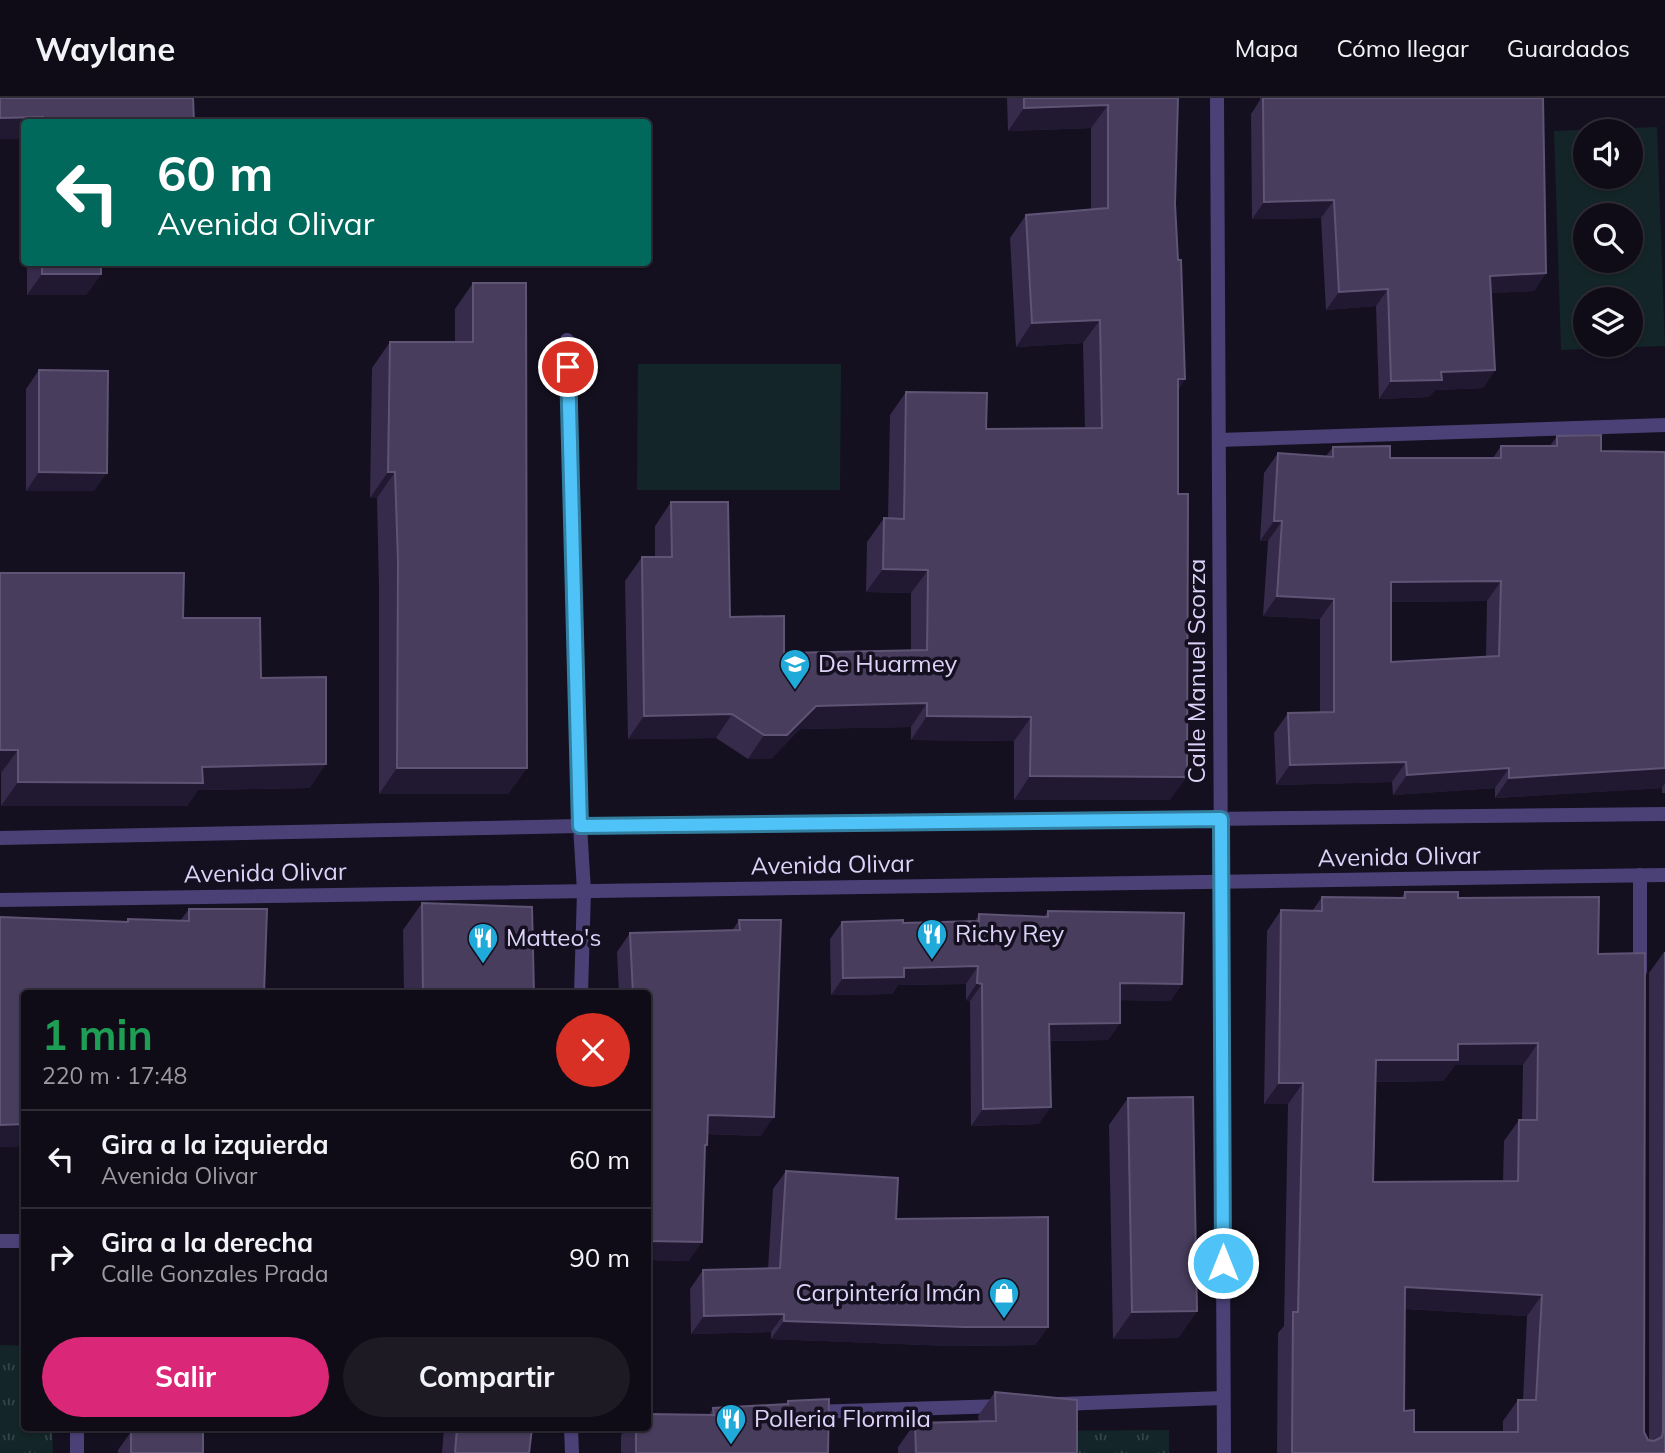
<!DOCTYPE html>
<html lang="es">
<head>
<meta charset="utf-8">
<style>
  :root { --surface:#0f0c17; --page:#1d1a24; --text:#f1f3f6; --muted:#9b9ba1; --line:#2f2c36; --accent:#db2777 }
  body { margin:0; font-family:Mulish,sans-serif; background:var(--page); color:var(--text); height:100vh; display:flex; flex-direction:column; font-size:26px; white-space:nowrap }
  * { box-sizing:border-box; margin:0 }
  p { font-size:23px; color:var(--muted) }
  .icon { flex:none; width:38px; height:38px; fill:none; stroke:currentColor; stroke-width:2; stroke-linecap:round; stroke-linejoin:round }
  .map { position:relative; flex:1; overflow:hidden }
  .details { position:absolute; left:21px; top:892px; width:630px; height:441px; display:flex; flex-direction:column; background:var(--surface); border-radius:7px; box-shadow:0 2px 5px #0004,0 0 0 2px var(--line) }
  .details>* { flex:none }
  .hud { position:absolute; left:21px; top:21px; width:630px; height:147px; border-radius:7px; box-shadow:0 2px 5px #0004,0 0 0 2px var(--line); background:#00695c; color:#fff; overflow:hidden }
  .tools { position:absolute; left:1573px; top:21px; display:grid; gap:14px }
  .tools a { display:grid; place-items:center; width:70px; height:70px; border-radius:50%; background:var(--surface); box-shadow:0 2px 5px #0004,0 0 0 2px var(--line); font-size:35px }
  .pin { position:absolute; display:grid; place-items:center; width:60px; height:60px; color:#fff; margin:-30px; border:4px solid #fff; border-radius:50%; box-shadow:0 2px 7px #0007 }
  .me { position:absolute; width:77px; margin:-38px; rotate:0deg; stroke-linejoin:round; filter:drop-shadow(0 0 5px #0008) }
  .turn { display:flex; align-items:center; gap:24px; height:147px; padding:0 21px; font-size:32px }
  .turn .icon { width:91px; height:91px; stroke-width:2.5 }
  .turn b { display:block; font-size:49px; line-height:60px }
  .round { display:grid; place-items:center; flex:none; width:74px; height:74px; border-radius:37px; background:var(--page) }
  .summary { display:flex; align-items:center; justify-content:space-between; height:119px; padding:0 21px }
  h1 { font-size:42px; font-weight:700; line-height:52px; color:#1e9e55 }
  .primary-button { display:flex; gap:14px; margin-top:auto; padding:14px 21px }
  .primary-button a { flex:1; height:80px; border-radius:42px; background:var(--accent); color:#fff; font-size:28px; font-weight:700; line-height:80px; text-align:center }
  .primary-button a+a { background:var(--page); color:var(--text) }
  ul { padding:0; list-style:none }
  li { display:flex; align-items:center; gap:21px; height:98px; padding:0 21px; border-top:2px solid var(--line) }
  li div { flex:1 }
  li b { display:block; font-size:26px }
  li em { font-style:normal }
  header { display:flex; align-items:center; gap:42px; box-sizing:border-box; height:98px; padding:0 35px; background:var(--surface); border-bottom:2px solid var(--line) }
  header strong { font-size:33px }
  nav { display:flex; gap:38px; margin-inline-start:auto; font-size:24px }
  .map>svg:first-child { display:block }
</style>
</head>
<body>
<header>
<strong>Waylane</strong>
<nav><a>Mapa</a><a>Cómo llegar</a><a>Guardados</a></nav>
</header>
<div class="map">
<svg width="1665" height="1355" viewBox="0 0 1665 1355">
  <defs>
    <pattern id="grass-tufts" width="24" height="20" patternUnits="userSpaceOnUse" patternTransform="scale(1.75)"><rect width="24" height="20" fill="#132528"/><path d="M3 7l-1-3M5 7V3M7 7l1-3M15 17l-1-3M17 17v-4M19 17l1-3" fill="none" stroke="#354448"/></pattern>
  </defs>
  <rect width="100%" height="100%" fill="#14101f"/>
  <!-- grass -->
  <g fill="url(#grass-tufts)">
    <path d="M0,1247L24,1248V1330H52L53,1355H0Z"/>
    <path d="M1169,1332V1355H1049V1333Z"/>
  </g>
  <!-- pitch -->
  <g fill="#132528" fill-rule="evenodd">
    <path d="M1657,29L1665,248L1561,252L1554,33ZM1586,33H1631V79H1586ZM1586,117H1631V163H1586ZM1586,201H1631V247H1586Z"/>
    <path d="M638,266H841L840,392H637Z"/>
  </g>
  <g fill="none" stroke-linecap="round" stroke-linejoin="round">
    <!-- minor -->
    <g stroke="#4b4177" stroke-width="14">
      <path d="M1217,0L1224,1355"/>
      <path d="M567,242L580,728L584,793L581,896"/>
      <path d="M1219,342L1665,327"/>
      <path d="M1640,873V777"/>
      <path d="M0,1143H24"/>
      <path d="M1060,1306L1223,1300"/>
      <path d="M812,1314L1002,1308"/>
      <path d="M77,1330V1355"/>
      <path d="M571,1330L572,1355"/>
    </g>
    <!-- tertiary -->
    <g stroke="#4b4177" stroke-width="14">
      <path d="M0,740L580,728L1665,716"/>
      <path d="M0,802L1665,777"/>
    </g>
  </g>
  <!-- wall -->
  <g fill="#362b4a" fill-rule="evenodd">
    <path d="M1007,0H1178L1175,106L1185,281L1178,292L1170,702H1014V643L911,642V629L800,631L771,661H748L716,640L628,641L625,483L642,459H655V428L671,404L730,519L784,555L911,553V495L866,494L867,444L884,420H888L890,317L906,294L986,331H1085L1083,245L1016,249L1010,140L1026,117L1091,111V30L1008,33Z"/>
    <path d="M1260,0H1543L1546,175L1534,193L1491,195L1495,272L1483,290L1435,292L1429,299L1379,301L1376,208L1326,212L1321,120L1252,121L1251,16L1260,2Z"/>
    <path d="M27,164H101V176L86,197H27Z"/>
    <path d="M473,185L527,670L508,696H379V489L377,400H370L372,270L390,244H455V211Z"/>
    <path d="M39,272L94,393H26V291Z"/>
    <path d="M1557,338L1601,353L1665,354V695H1662V690L1495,700V690L1393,697L1392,684L1276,687L1274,635L1288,615L1320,614V521L1263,518L1268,443H1260L1264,375L1278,355L1326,358L1333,349L1390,360H1493L1501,348H1550ZM1487,503L1486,559L1391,564V504Z"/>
    <path d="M0,475L183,520L261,580L310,690L198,692L187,708H1V675H0Z"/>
    <path d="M1405,794L1458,800L1598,856L1644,1334L1649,1342V875L1664,854L1665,1355H1277L1278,1235L1284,1228L1288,1006H1264L1267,833L1281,812H1313L1322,799L1401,800ZM1455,967H1523L1522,1022H1519L1504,1043L1503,1083L1373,1084L1375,984L1443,983ZM1405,1211L1527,1218L1523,1302H1518L1503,1323V1334H1414L1404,1313Z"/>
    <path d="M422,805L534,896H404L403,832Z"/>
    <path d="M189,811H267L264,896H24V1048L0,1049V819L127,824L128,821L180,823Z"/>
    <path d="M1048,813L1182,886L1170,903L1120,902V925L1108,942L1050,943L1039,1026L971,1028L970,903L966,902V886L898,887L892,896L831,897L830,841L842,824L903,825L975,823L979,816L1044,819Z"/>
    <path d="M739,822L761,1038L707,1036L689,1163L648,1162V896H619L617,854L630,835L732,833Z"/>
    <path d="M1128,1000L1197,1213L1178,1240L1113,1241L1109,1027Z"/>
    <path d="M786,1073L896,1121L1048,1229L1035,1247L951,1248L771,1241V1234L691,1236L690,1191L703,1172L768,1171L773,1091Z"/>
    <path d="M995,1294L1077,1355H898V1349L915,1325L979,1324L978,1318Z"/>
    <path d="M788,1303L828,1355H621V1337L627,1330H648L709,1317L713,1310L786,1307Z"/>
    <path d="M444,1330H532L529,1355H442Z"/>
    <path d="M131,1334L203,1355H118V1352Z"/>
  </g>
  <!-- shaded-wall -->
  <g fill="#211831">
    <path d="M1108,7L1091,30L1008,33L1024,10Z"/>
    <path d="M43,19L39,24H24V41H0V20Z"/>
    <path d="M1334,102L1321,120L1252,121L1264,104Z"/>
    <path d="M1546,175L1534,193L1478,196L1490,178Z"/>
    <path d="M42,176H101L86,197H27Z"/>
    <path d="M1388,191L1376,208L1326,212L1339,194Z"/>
    <path d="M1100,222L1083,245L1016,249L1032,225Z"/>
    <path d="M1495,272L1483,290L1435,292L1429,299L1379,301L1391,283L1441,274Z"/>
    <path d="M1178,281H1185L1169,304Z"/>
    <path d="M39,374L107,375L94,393H26Z"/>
    <path d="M388,374H395L377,400H370Z"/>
    <path d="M1274,423H1282L1268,443H1260Z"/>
    <path d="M883,471L928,472L911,495L866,494Z"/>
    <path d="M1501,483L1487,503L1376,504L1391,484Z"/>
    <path d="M1277,498L1334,501L1320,521L1263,518Z"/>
    <path d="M927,605L911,629L800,631L771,661H748L764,637L816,608Z"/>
    <path d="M732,616L716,640L628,641L644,618Z"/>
    <path d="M927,618L1031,619L1014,643L911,642Z"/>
    <path d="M0,652H18L1,675H0Z"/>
    <path d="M1406,664L1392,684L1276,687L1290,667Z"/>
    <path d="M326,666L310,690L198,692L187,708H1L18,684L202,669Z"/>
    <path d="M397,670H527L508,696H379Z"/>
    <path d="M1509,670L1495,690L1393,697L1407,677Z"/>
    <path d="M1665,670V685L1662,690L1495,700L1509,680Z"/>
    <path d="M1030,678L1187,679L1170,702H1014Z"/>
    <path d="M978,868L966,886L898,887L892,896L831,897L843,880L904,870Z"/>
    <path d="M977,885L982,886L970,903L966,902Z"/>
    <path d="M1120,885L1182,886L1170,903L1108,902Z"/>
    <path d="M1120,925L1108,942L1037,943L1049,926Z"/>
    <path d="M1538,945L1523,967H1455L1443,983L1361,984L1376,962L1458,946Z"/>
    <path d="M1279,985H1303L1288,1006H1264Z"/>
    <path d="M1051,1009L1039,1026L971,1028L983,1011Z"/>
    <path d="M708,1017L774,1019L761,1038L694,1035Z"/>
    <path d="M24,1026V1048L0,1049V1027Z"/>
    <path d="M648,1143L702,1144L689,1163L648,1162Z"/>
    <path d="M1405,1189L1542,1197L1527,1218L1390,1210Z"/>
    <path d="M1197,1213L1178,1240L1113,1241L1132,1214Z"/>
    <path d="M784,1216L771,1234L691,1236L704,1218Z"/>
    <path d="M784,1223L1048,1229L1035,1247L951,1248L771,1241Z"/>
  </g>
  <!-- building -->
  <g fill="#483d5d" stroke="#5f5475" stroke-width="2" fill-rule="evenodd">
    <path d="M0,0H193L194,24H43V19L0,20Z"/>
    <path d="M1024,0H1178L1175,106L1178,162H1181L1185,281H1178V396H1188L1187,679L1030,678L1031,619L927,618V605L816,608L787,637H764L732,616L644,618L642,459H672L671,404H728L730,519L784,518V555L927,552L928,472L883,471L884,420L904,421L906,294L987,295L986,331L1102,330L1100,222L1032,225L1026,117L1108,110V7L1024,10Z"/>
    <path d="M1263,0H1543L1546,175L1490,178L1495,272L1441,274L1442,282L1391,283L1388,191L1339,194L1334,102L1264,104Z"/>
    <rect x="42" y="164" width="59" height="12"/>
    <path d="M473,185H526L527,670H397L398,463L395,374H388L390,244H473Z"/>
    <path d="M39,272L108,273L107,375L39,374Z"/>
    <path d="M1601,337V353L1665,354V670L1509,680V670L1407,677L1406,664L1290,667L1288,615L1334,614V501L1277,498L1282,423H1274L1278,355L1333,359V349L1390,348V360H1501V348H1557V338ZM1501,483L1499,558L1391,564V484Z"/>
    <path d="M0,475H184L183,520H260L261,580L326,579V666L202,669L203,685L18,684V652H0Z"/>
    <path d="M1405,794H1458V800L1599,799L1598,856L1645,855L1644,1334L1648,1342L1654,1343L1662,1339L1663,1334L1665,854V1355H1292L1293,1214H1298L1303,985H1279L1281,812L1322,813V799L1405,800ZM1538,945L1537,1022H1519L1518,1083L1373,1084L1376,962H1458V946ZM1405,1189L1542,1197L1536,1302H1518V1334H1414V1312L1404,1313Z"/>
    <path d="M422,805L532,809L534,896H423Z"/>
    <path d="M189,811H267L264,896H24V1026L0,1027V819L128,824V821L189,823Z"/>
    <path d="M1048,813L1184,815L1182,886L1120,885V925L1049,926L1051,1009L983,1011L982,886L977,885L978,868L904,870V879L843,880L842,824L903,822V825L979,823V816L1048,819Z"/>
    <path d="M739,822H781L774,1019L708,1017L707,1047H705L702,1144L648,1143V896H633L630,835L740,832Z"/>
    <path d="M1193,999L1197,1213L1132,1214L1128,1000Z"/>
    <path d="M786,1073L898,1080L896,1121L1048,1119V1229H964L784,1223V1216L704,1218L703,1172L780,1170Z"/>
    <path d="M995,1294L1077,1302V1355H916L915,1325L996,1323Z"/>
    <path d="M829,1301L828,1355H636V1330H648V1316L714,1317L713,1310L788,1306V1303Z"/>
    <path d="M457,1330H532L529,1355H455Z"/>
    <path d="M203,1331V1355H131V1334Z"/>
  </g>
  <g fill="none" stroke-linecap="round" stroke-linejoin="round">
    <!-- route casing -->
    <g stroke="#337fa1" stroke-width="18">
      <path id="route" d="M568,269L580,728L1221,721L1223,1165"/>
    </g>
    <!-- route -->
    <use href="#route" stroke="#4fc3f7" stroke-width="12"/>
  </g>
  <!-- icons -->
  <defs>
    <g id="school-pin" transform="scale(1.575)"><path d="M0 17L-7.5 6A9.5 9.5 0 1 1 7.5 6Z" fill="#1faad9" stroke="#14101f"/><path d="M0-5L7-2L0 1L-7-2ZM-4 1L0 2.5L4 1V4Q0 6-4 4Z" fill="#fff"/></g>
    <g id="restaurant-pin" transform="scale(1.575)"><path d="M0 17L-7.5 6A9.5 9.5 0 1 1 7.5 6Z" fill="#1faad9" stroke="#14101f"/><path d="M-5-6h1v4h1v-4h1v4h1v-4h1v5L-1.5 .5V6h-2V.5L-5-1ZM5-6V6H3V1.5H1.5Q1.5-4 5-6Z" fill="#fff"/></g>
    <g id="shop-pin" transform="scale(1.575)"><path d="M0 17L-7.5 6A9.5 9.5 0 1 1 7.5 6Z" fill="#1faad9" stroke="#14101f"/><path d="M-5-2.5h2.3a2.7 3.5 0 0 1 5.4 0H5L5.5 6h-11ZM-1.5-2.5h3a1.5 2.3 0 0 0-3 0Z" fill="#fff"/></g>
  </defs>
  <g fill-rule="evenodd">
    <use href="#school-pin" x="795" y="566"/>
    <use href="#restaurant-pin" x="932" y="836"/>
    <use href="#restaurant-pin" x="483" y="840"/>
    <use href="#shop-pin" x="1004" y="1195"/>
    <use href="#restaurant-pin" x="731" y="1321"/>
  </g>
  <g text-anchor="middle" stroke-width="7" stroke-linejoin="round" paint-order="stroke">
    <!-- poi labels -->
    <g font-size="24" fill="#ddd3f9" stroke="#14101f" text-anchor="start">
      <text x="818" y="574">De Huarmey</text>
      <text x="955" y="844">Richy Rey</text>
      <text x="506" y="848">Matteo's</text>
      <text x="981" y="1203" text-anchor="end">Carpintería Imán</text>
      <text x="754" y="1329">Polleria Flormila</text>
    </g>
    <!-- street labels -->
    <g font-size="24" fill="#ddd3f9" stroke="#14101f">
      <text transform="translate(1197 573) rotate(-90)" y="8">Calle Manuel Scorza</text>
      <text transform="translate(1399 759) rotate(-1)" y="8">Avenida Olivar</text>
      <text transform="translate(832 767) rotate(-1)" y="8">Avenida Olivar</text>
      <text transform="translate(265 775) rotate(-1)" y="8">Avenida Olivar</text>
    </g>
  </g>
</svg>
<div class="tools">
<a><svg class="icon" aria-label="sound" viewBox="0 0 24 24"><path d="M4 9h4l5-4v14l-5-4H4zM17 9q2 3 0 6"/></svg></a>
<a><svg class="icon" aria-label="search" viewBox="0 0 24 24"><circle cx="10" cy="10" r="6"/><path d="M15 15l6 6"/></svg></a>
<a><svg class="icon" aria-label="layers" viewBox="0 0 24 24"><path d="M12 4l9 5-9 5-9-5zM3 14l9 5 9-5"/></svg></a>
</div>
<div class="pin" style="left:568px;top:269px;background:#d93025"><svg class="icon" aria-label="arrive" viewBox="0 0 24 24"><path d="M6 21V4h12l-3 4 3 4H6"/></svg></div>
<svg class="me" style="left:1223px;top:1165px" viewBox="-20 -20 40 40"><circle r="17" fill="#4fc3f7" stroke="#fff" stroke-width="3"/><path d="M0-11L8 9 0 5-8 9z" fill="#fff"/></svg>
<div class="hud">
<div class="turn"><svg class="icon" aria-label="left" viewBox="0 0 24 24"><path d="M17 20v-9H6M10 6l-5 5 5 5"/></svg><div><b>60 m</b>Avenida Olivar</div></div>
</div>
<section class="details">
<div class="summary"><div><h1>1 min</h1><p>220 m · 17:48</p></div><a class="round" style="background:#d93025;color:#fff"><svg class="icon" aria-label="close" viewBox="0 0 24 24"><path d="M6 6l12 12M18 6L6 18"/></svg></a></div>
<ul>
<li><svg class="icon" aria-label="left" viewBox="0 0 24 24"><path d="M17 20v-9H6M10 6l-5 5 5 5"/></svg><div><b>Gira a la izquierda</b><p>Avenida Olivar</p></div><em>60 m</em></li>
<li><svg class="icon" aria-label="right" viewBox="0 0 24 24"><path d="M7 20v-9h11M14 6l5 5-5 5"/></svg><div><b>Gira a la derecha</b><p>Calle Gonzales Prada</p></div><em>90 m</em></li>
</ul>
<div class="primary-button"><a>Salir</a><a>Compartir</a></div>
</section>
</div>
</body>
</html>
